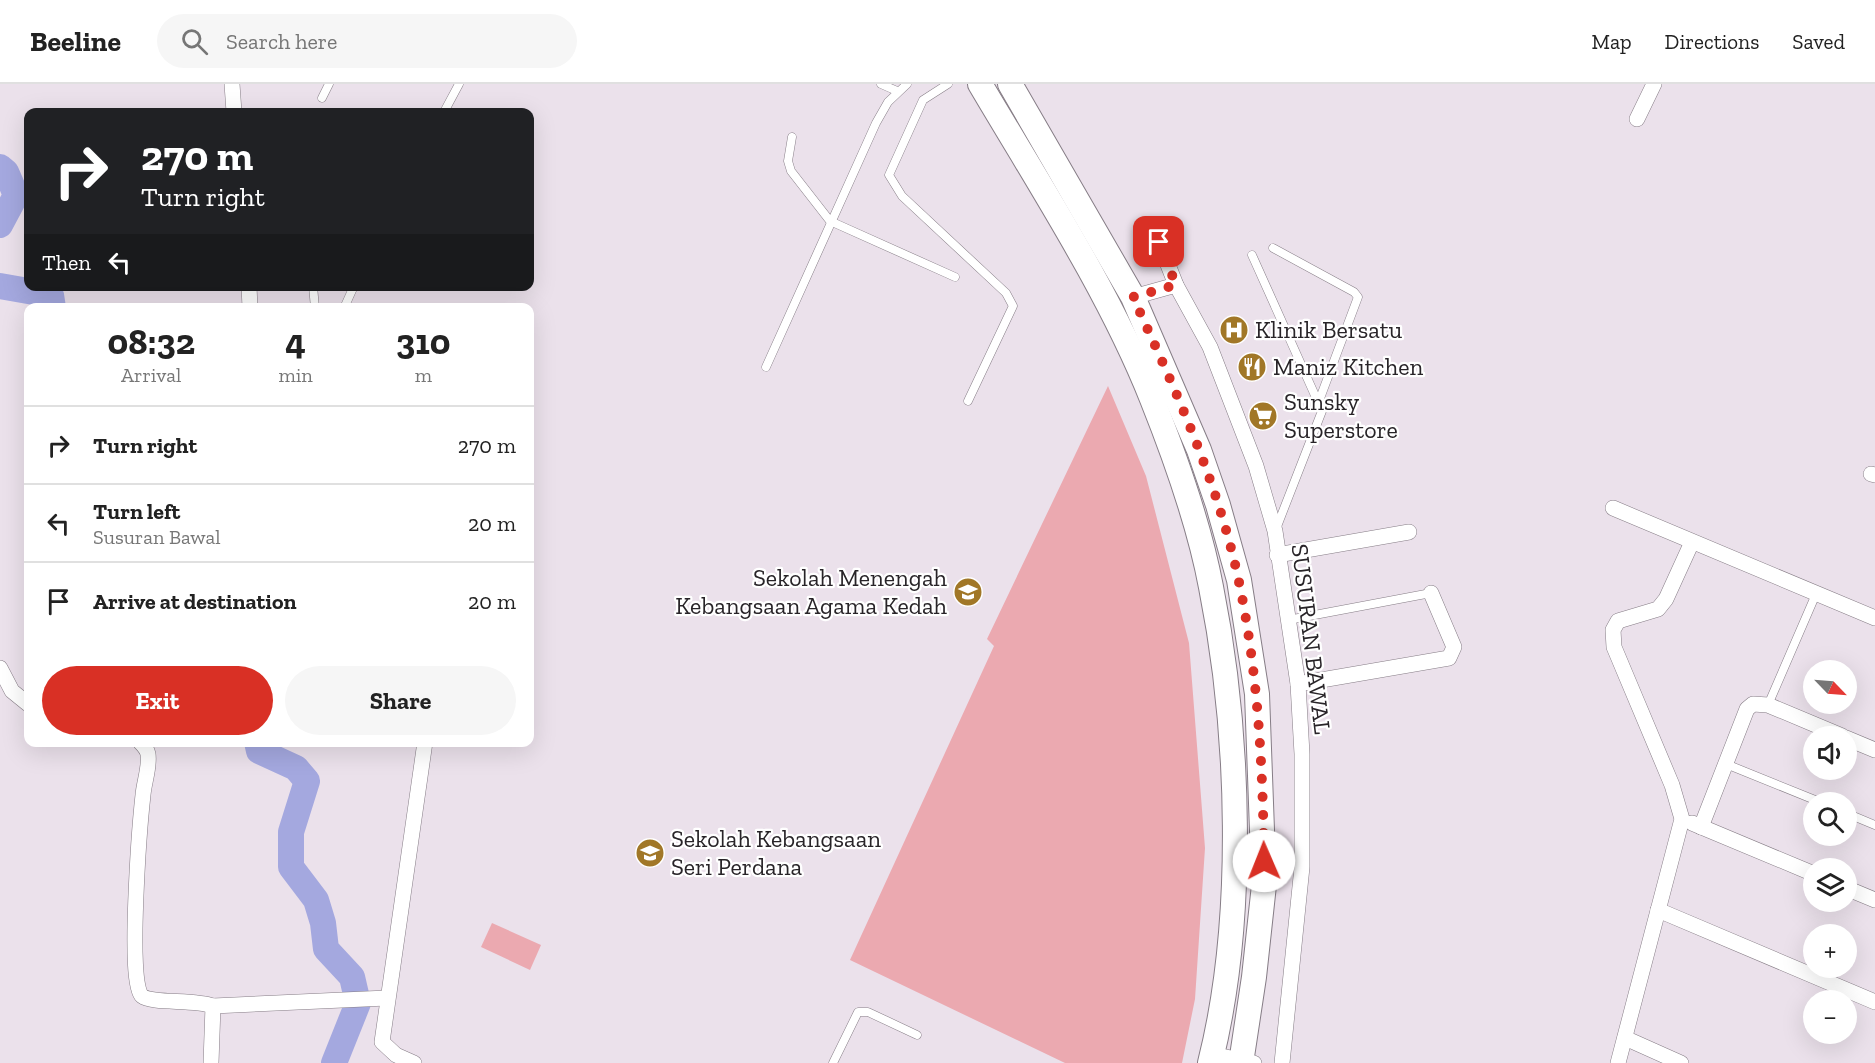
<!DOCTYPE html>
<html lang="en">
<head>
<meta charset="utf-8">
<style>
  :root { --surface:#fff; --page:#f6f6f6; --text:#222; --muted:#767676; --line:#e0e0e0; --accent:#d93025 }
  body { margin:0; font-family:"Zilla Slab",serif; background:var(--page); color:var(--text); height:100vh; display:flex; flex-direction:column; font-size:22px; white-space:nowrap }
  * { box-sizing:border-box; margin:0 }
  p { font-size:20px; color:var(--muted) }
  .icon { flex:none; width:33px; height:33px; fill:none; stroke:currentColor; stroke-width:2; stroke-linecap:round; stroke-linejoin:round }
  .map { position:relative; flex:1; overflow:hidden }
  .details { position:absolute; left:24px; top:219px; width:510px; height:444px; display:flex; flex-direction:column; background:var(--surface); border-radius:12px; box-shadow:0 6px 24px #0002 }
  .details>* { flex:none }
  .top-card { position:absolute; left:24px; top:24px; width:510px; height:183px; border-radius:12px; box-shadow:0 6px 24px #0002; background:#202124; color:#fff; overflow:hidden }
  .needle { width:39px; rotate:115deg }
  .tools { position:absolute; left:1803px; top:576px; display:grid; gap:12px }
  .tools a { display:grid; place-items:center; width:54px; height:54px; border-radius:50%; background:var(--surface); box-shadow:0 6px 24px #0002; font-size:30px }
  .pin { position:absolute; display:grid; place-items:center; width:51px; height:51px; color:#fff; margin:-26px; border-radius:12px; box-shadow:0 3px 9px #0006 }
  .me { position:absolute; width:66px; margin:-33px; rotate:359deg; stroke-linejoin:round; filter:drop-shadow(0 0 4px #0008) }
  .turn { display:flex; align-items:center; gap:21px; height:126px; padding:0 18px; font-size:27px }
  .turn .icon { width:78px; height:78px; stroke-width:2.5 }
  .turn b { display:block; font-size:42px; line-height:51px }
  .then { display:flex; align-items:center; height:57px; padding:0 18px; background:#0003; gap:12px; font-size:22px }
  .eta { display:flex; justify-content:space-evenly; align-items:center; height:102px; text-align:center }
  .eta b { font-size:36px; font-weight:700; line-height:42px }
  .button { display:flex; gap:12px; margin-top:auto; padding:12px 18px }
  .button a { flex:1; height:69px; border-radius:36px; background:var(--accent); color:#fff; font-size:24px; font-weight:700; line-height:69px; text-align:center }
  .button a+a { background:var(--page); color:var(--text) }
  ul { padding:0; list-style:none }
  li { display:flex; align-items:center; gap:18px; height:78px; padding:0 18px; border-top:2px solid var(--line) }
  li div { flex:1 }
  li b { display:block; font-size:22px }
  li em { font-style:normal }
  header { display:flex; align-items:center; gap:36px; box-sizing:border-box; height:84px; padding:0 30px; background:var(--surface); border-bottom:2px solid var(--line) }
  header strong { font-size:28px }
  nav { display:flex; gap:33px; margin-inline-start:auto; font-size:21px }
  .search { width:420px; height:54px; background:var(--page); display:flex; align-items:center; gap:15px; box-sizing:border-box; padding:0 21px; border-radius:33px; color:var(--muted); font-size:22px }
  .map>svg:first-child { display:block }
</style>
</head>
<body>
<header>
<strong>Beeline</strong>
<div class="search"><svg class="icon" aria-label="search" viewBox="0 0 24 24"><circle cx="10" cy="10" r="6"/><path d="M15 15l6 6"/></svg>Search here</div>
<nav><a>Map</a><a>Directions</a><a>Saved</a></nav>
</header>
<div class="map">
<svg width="1875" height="979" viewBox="0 0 1875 979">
  <rect width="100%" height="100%" fill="#ebe1eb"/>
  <!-- green -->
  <g fill="#eba9b0">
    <path d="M1108,302L1146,392L1189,559L1205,764L1195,915L1182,979H1065L850,876L994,562L987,555Z"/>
    <path d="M492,839L541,861L530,886L481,863Z"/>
  </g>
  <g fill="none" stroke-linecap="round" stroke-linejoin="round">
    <!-- river -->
    <g stroke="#a4a8df" stroke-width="26">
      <path d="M0,83L6,88L16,111L0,141"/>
      <path d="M0,202L51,211L53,224"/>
      <path d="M257,658L259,667L296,684L307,697L291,748V783L316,816L323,839L326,865L352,893L358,919L334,979"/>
    </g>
    <!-- lane casing -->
    <g stroke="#867d86" stroke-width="9">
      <g id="lane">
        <path d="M881,0L897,7"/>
        <path d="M948,0L923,16L889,91L902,112L1006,209L1013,222L968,317"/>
        <path d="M322,14L329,0"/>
        <path d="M444,28L459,0"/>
        <path d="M792,53L788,77L791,87L830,137L955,193"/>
        <path d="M1273,164L1354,208L1358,213L1319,317"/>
        <path d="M1252,171L1322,327L1276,445"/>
        <path d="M313,202L315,224"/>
        <path d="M344,224L354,202"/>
        <path d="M766,283L876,39L888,18L907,0"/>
        <path d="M1288,536L1431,509"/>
        <path d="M1768,621L1816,510"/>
        <path d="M1726,680L1820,718"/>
        <path d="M1846,729L1875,741"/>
        <path d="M833,979L858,928H868L917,951"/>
      </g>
    </g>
    <!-- street casing -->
    <g stroke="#867d86" stroke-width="16">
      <g id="street">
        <path d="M232,0L234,28"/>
        <path d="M1637,35L1654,0"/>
        <path d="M1159,158L1176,201L1210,263L1256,382L1275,447L1298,600L1302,670V783L1282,979"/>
        <path d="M249,202L250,224"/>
        <path d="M1133,213L1176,201"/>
        <path d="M1871,390L1875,391"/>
        <path d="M1613,424L1875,534"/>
        <path d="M1277,471L1409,448"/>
        <path d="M0,584L12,607L28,620"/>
        <path d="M1298,600L1449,574L1454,563L1431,509"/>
        <path d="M1846,654L1875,666"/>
        <path d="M140,658C144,662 147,665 148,670C150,683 144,698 143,711C140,738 127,900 142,912C152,920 195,915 213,922L211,979"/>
        <path d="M1692,739L1814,790"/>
        <path d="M1701,743L1747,625L1753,620L1768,621L1842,652"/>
        <path d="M1846,804L1875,816"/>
        <path d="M1658,826L1875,918"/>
        <path d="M213,922L387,914"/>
        <path d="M1625,954L1681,979"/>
        <path d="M1212,970L1254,979"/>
        <path d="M414,979L396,971L382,958L425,658"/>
        <path d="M1618,979L1682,735L1672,701L1614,563L1613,546L1618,537L1658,525L1666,515L1692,458"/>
      </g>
    </g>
    <!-- primary casing -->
    <g stroke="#867d86" stroke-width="26">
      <g id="primary">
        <path d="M980,0C1039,100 1109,207 1152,315C1176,375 1199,439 1211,503C1240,648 1246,836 1210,979"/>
        <path d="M1010,0L1133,213L1199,366L1218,421L1239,496L1257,610L1264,801L1254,893L1241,979"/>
      </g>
    </g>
    <!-- lane -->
    <use href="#lane" stroke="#fff" stroke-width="8"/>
    <!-- street -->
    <use href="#street" stroke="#fff" stroke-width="15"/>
    <!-- primary -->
    <use href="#primary" stroke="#fff" stroke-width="24"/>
  </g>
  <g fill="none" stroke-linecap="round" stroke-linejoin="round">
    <!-- route -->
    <path stroke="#d93025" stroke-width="10" stroke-dasharray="0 18" d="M1159,158L1176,201L1133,213C1175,305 1218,398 1239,498C1258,589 1263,684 1264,777"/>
  </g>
  <!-- icons -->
  <defs>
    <g id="hospital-disc" transform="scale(1.5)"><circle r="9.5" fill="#a17727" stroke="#fff"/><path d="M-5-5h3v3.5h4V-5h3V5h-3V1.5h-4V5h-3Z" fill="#fff"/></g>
    <g id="restaurant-disc" transform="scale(1.5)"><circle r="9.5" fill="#a17727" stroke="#fff"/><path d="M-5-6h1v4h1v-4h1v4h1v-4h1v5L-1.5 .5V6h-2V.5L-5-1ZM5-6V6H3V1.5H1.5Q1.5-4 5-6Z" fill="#fff"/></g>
    <g id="supermarket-disc" transform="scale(1.5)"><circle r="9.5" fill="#a17727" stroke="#fff"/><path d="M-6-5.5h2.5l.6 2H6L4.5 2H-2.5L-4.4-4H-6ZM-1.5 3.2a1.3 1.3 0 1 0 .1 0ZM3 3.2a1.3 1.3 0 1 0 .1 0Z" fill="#fff"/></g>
    <g id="school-disc" transform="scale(1.5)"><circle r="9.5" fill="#a17727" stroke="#fff"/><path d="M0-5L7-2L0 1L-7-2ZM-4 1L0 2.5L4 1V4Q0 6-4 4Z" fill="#fff"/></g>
  </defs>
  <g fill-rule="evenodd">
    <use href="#hospital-disc" x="1234" y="246"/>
    <use href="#restaurant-disc" x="1252" y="283"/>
    <use href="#supermarket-disc" x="1263" y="332"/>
    <use href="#school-disc" x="968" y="508"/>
    <use href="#school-disc" x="650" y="769"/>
  </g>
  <g text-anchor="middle" stroke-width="4.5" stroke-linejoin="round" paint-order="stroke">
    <!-- poi labels -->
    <g font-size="24" fill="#282428" stroke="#fff" text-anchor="start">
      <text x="1255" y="254">Klinik Bersatu</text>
      <text x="1273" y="291">Maniz Kitchen</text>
      <text x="1284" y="326">Sunsky<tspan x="1284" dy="28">Superstore</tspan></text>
      <text x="947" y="502" text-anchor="end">Sekolah Menengah<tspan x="947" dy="28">Kebangsaan Agama Kedah</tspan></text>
      <text x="671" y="763">Sekolah Kebangsaan<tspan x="671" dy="28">Seri Perdana</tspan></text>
    </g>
    <!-- street labels -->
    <g font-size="24" fill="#282428" stroke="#fff">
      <text transform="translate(1311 555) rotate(83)" y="8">SUSURAN BAWAL</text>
    </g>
  </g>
</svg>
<div class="tools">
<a><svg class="needle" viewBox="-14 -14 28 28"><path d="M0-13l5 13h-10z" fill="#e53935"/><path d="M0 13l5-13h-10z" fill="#767676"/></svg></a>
<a><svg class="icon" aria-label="sound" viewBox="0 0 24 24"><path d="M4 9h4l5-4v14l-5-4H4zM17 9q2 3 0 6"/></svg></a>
<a><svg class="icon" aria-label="search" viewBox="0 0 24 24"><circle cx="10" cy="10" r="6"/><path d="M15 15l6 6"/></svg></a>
<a><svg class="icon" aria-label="layers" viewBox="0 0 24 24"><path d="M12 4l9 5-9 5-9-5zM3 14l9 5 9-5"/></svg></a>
<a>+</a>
<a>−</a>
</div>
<div class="pin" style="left:1159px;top:158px;background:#d93025"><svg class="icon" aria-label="arrive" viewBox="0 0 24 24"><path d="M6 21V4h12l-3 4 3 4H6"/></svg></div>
<svg class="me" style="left:1264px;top:777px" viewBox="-20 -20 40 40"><circle r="19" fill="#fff"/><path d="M0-13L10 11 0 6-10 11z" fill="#d93025"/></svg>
<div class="top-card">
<div class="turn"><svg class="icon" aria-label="right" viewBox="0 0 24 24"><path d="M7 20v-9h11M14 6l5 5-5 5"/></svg><div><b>270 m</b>Turn right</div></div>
<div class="then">Then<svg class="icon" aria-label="left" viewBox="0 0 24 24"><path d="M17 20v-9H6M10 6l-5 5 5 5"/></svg></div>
</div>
<section class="details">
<div class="eta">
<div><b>08:32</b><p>Arrival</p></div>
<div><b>4</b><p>min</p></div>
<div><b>310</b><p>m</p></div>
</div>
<ul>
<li><svg class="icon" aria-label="right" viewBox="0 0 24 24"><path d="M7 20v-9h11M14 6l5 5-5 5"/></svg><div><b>Turn right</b></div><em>270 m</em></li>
<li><svg class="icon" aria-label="left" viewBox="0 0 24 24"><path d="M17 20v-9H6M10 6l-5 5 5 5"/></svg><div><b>Turn left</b><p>Susuran Bawal</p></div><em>20 m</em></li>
<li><svg class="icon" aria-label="arrive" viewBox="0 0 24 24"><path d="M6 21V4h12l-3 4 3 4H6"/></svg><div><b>Arrive at destination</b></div><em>20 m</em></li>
</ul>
<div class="button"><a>Exit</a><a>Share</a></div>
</section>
</div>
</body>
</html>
